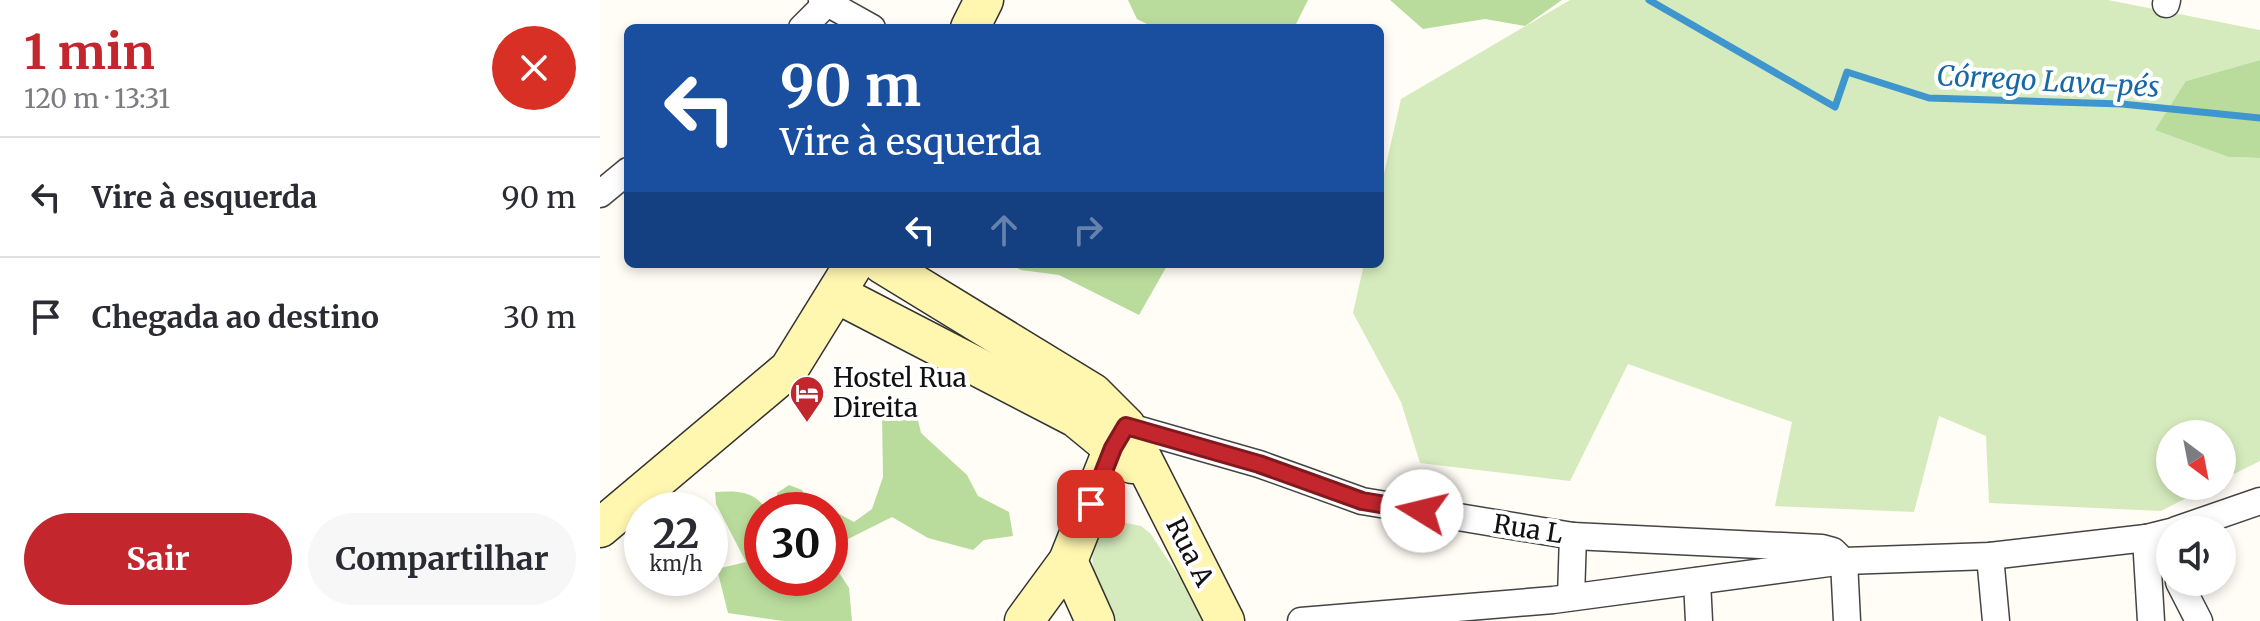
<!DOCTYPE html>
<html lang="pt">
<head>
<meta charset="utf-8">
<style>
  :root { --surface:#fff; --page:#f7f7f7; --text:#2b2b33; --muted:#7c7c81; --line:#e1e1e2; --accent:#c4262e }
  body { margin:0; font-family:Merriweather,serif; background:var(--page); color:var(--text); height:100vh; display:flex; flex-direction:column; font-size:30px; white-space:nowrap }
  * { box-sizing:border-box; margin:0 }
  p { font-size:26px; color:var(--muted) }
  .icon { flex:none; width:44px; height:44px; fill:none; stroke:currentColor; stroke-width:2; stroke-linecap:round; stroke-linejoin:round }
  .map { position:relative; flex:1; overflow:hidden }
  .details { display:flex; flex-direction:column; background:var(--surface); width:600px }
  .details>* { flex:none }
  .hud { position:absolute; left:24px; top:24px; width:760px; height:244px; border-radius:12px; box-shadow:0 4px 12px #0003; background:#1a4fa0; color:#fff; overflow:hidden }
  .needle { width:52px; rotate:148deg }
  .controls { position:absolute; left:1556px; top:420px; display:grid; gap:16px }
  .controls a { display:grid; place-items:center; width:80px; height:80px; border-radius:50%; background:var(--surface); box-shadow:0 4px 12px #0003; font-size:40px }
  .speed { position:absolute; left:24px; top:492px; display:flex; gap:16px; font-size:40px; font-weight:700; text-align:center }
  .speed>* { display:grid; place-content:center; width:104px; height:104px; border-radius:50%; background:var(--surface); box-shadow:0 4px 12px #0003; line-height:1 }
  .speed small { font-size:20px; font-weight:400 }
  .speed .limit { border:12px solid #d22; background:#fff; color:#111 }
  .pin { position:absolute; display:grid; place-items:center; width:68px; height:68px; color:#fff; margin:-34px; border-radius:16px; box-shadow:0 4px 12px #0006 }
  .me { position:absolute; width:88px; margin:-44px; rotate:279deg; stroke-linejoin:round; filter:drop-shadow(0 0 6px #0008) }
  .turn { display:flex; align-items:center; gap:28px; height:168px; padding:0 24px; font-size:36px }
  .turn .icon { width:104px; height:104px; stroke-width:2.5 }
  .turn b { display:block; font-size:56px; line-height:68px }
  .lanes { display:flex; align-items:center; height:76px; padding:0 24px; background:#0003; justify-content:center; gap:40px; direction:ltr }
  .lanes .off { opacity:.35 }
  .round { display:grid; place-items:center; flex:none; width:84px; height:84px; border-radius:42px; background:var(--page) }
  .head { display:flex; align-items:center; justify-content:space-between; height:136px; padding:0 24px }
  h1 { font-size:48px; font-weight:700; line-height:60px; color:var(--accent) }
  .button { display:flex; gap:16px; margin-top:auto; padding:16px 24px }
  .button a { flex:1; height:92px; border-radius:48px; background:var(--accent); color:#fff; font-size:32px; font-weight:700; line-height:92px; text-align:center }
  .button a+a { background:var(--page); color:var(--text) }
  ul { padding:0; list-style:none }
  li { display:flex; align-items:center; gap:24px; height:120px; padding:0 24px; border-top:2px solid var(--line) }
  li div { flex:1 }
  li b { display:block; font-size:30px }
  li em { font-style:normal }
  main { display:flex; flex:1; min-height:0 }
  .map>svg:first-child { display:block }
</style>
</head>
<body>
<main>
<section class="details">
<div class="head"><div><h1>1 min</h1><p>120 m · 13:31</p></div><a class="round" style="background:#d93025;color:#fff"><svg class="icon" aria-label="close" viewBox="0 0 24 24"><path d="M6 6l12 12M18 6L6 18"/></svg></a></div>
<ul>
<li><svg class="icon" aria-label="left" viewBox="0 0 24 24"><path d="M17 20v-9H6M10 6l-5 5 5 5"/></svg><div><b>Vire à esquerda</b></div><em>90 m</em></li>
<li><svg class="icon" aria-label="arrive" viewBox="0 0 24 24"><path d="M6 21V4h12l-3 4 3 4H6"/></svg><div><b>Chegada ao destino</b></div><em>30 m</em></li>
</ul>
<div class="button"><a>Sair</a><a>Compartilhar</a></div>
</section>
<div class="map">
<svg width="1660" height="621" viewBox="0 0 1660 621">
  <rect width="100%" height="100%" fill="#fffdf5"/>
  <!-- green -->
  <g fill="#d5ebbd">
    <path d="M970,0H1508L1660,30V60L1586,81L1629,157L1660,158V461L1622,480V434H1570V486H1610L1561,511L1389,503L1386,436L1339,416L1314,512L1175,506L1192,422L1028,364L970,481L820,463L801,402L753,313L764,264H780V191L801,99Z"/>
    <path d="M526,523L541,526L550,533L609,621H515C498,585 469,535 526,523Z"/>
  </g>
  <!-- forest -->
  <g fill="#b9dc9c">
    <path d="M528,0H708L694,28H555L537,19Z"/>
    <path d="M790,0H962L925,26L885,19L823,29Z"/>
    <path d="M1660,60V158L1629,157L1555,130L1586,81Z"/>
    <path d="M410,264H568L539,315L459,275L421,270Z"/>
    <path d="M313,398L321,433L367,475L378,496L409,512L413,536L384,540L373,550L328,538L292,517L240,543L236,568L249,588L252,621H183L128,613L117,569L146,562L116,504L115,492C133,491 151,490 163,505L147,532L150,551L162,554V578H230V510H179L177,493L189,485L202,490L210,508L232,510L254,522L272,509L283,477L282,417L300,399Z"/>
  </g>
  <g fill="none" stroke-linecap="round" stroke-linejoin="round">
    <!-- stream -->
    <path stroke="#3f96cf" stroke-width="7" d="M1049,0L1235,107L1247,72L1329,98L1522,104L1660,118"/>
    <!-- street casing -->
    <g stroke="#444" stroke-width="29">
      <g id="street">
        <path d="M222,0L272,28"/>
        <path d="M1566,4L1567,0"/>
        <path d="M202,28L227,3"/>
        <path d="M0,194L28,171"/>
        <path d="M526,426L659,464L762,501L973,536L1222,548L1233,551L1238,556"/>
        <path d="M1576,530L1660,501"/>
        <path d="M1557,536L1570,563"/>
        <path d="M1546,538L1551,621"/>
        <path d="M1390,556L1396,621"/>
        <path d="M1244,561L1247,621"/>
        <path d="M1097,581L1099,621"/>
        <path d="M1579,582L1599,621"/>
        <path d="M971,597L973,536"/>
        <path d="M701,621L953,600L1244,561L1390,556L1546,538L1570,532"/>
      </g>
    </g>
    <!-- secondary casing -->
    <g stroke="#333" stroke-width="41">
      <g id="secondary">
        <path d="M370,28L384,0"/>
        <path d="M282,264L493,393L526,426L625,621"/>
        <path d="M237,294L476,418L532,464"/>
        <path d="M0,528L189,369L254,264"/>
        <path d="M468,561L495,621"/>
        <path d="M424,621L468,561L513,448L524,429"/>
      </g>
    </g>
    <!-- street -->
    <use href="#street" stroke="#fff" stroke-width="26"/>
    <!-- secondary -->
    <use href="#secondary" stroke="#fff6b0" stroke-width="38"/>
  </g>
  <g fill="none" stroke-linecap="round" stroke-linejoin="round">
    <!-- route casing -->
    <g stroke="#7f191e" stroke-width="20">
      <path id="route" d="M491,504L513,448L526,426L659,464L762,501L822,511"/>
    </g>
    <!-- route -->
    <use href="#route" stroke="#c4262e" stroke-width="14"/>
  </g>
  <!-- icons -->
  <defs>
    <g id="hotel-pin" transform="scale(1.8)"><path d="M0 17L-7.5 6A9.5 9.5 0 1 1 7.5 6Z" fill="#c4262e" stroke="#fff"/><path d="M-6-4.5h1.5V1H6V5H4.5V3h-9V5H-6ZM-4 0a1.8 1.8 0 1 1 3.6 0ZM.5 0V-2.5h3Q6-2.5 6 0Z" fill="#fff"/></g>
  </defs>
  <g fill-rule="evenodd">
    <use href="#hotel-pin" x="207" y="393"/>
  </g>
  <g text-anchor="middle" stroke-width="8" stroke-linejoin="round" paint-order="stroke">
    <!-- poi labels -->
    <g font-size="26" fill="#111" stroke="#fff" text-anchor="start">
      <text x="233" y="387">Hostel Rua<tspan x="233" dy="30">Direita</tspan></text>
    </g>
    <!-- street labels -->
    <g font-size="26" fill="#111" stroke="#fff">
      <text transform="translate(928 529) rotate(9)" y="9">Rua L</text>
      <text transform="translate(590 552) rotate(63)" y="9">Rua A</text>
    </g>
    <!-- water labels -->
    <g font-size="28" font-style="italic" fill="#1768a6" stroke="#fff">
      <text transform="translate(1448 81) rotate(3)" y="10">Córrego Lava-pés</text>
    </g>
  </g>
</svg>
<div class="controls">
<a><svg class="needle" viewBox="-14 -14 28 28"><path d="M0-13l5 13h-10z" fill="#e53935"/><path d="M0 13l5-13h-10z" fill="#7c7c81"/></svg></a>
<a><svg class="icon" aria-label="sound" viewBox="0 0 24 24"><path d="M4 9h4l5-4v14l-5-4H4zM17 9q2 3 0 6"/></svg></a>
</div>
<div class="speed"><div>22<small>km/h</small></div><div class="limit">30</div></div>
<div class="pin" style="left:491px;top:504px;background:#d93025"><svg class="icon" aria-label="arrive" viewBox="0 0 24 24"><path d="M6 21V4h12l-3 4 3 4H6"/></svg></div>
<svg class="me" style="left:822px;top:511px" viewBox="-20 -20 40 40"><circle r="19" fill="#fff"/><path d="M0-13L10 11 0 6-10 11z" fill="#c4262e"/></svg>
<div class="hud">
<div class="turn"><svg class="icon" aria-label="left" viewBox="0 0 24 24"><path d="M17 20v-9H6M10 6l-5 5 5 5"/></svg><div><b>90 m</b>Vire à esquerda</div></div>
<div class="lanes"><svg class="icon" aria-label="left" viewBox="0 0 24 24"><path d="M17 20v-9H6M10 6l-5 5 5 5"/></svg><svg class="icon off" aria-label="ahead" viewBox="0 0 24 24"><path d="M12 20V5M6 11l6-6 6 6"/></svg><svg class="icon off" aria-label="right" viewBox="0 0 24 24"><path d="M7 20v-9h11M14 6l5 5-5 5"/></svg></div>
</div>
</div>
</main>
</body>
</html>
